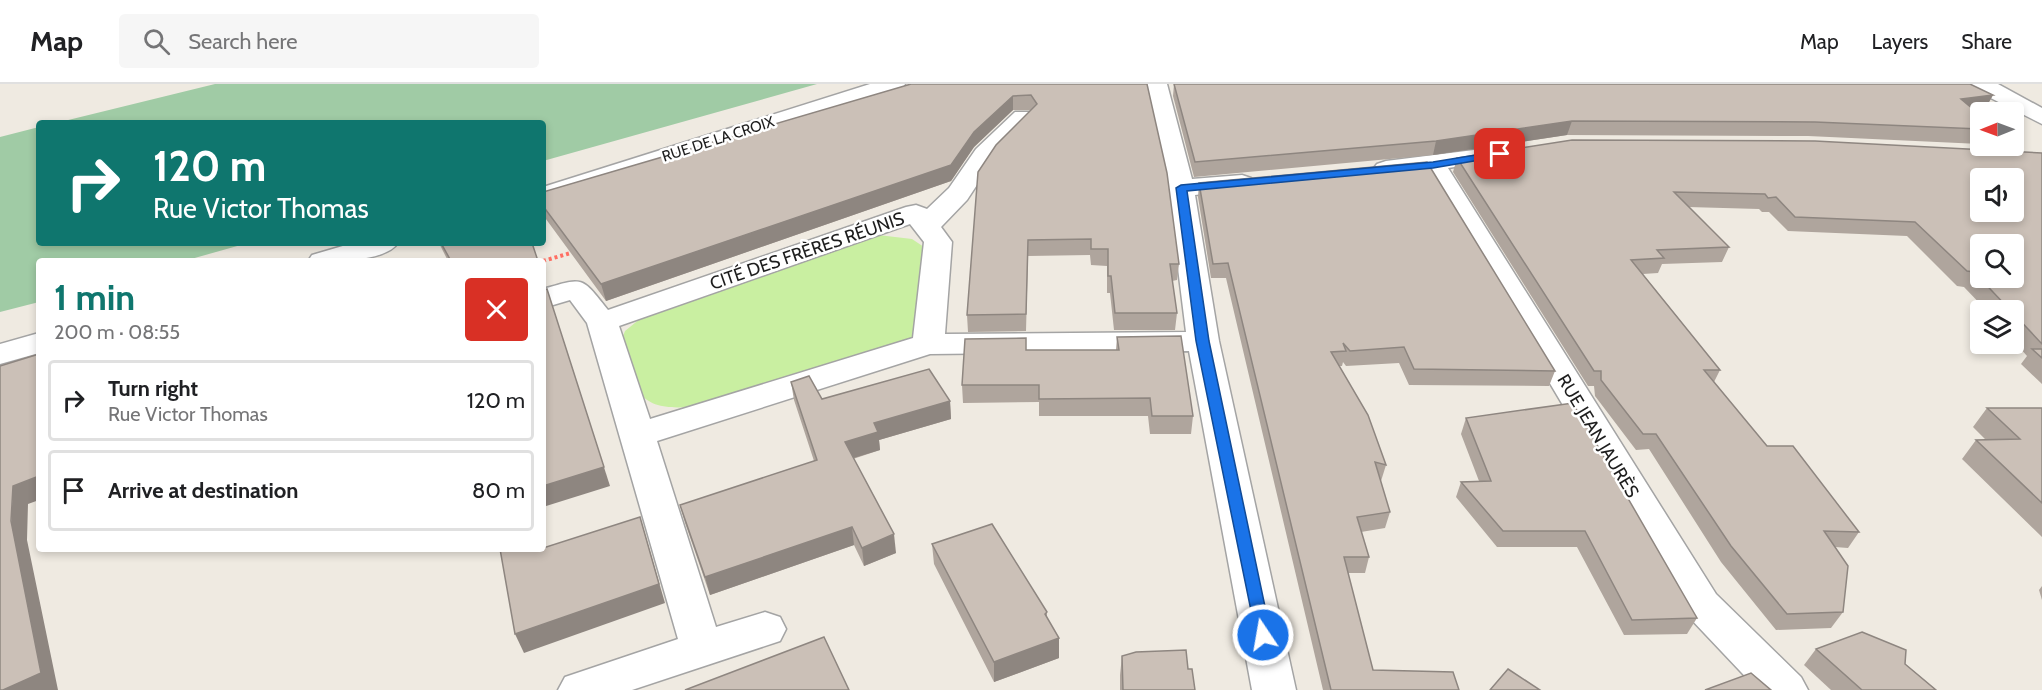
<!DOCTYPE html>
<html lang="en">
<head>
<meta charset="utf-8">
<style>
  :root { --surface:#fff; --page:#f6f6f6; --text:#202124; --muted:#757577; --line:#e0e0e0; --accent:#0f766e }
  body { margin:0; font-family:Cabin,sans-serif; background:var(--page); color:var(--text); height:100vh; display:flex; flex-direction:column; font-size:22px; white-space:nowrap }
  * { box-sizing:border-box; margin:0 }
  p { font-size:20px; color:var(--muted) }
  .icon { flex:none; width:33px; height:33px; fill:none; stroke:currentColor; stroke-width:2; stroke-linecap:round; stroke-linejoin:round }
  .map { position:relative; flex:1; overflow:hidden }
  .side { position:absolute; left:36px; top:174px; width:510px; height:294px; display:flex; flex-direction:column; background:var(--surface); border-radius:6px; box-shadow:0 3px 9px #0003 }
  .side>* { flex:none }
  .hud { position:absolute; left:36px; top:36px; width:510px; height:126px; border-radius:6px; box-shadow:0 3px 9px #0003; background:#0f766e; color:#fff; overflow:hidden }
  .needle { width:39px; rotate:269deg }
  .controls { position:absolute; left:1970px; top:18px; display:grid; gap:12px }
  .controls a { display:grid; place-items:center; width:54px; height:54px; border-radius:6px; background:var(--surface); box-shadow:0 3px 9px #0003; font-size:30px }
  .pin { position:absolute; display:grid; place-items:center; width:51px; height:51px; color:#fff; margin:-26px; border-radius:12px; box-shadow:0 3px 9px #0006 }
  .me { position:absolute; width:66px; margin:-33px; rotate:348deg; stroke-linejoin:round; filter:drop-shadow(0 0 4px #0008) }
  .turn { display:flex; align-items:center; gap:21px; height:126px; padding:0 18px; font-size:27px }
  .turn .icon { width:78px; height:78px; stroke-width:2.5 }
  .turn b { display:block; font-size:42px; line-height:51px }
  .round { display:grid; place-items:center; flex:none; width:63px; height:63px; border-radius:6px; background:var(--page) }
  .overview { display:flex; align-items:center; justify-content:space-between; height:102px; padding:0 18px }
  h1 { font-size:36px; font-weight:800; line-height:45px; color:var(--accent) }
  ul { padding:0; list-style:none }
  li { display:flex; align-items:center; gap:18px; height:81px; margin:0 12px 9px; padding:0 6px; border:3px solid var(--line); border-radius:6px }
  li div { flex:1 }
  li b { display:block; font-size:22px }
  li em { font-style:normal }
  header { display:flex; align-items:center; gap:36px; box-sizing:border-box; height:84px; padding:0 30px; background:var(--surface); border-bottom:2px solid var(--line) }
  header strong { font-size:28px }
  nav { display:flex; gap:33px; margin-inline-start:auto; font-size:21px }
  .search { width:420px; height:54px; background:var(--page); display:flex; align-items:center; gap:15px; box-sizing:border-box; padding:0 21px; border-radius:6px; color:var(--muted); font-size:22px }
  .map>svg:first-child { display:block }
</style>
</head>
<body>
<header>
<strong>Map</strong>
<div class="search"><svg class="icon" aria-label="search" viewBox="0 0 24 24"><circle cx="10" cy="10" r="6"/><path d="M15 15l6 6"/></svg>Search here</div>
<nav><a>Map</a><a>Layers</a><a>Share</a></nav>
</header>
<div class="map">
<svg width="2042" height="606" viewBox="0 0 2042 606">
  <rect width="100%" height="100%" fill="#efeae1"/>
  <!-- grass -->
  <path fill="#c9efa1" d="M878,151L912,155L924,163L916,250L905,262L689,323C635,327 636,303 620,260L625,247L641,234Z"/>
  <!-- cemetery -->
  <g fill="#a0cba5">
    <path d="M215,0H817L543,77V39H56Z"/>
    <path d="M39,43V159H248L184,177H39V218L0,228V53Z"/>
  </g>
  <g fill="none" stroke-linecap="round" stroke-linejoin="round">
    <!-- minor casing -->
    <g stroke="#a4a4a4" stroke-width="3">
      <g id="minor">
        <path d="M870,0H905L902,5L543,120V103Z"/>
        <path d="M1145,0H1167L1192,95L1242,91L1251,94L1255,99L1251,104L1195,111L1219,257L1296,606H1252L1189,267L930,270L657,357L716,543L765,528L780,533L786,545L780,557L632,606H558L565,593L678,555L587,239L570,216L543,224V205C584,193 581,192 608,226L906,123L916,121L927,125L949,104L976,65L1015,28H1031L1035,33L1031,38L994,75L967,116L941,143L952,158L945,250L1186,248L1168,104ZM910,140L924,158L913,254L650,335L619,242Z"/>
        <path d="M1970,0H1998L2042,24V40L1973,5Z"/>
        <path d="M1498,63L1507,65L1510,70L1507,75L1448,84L1716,510L1801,593L1808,606H1758L1688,532L1424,87L1386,93L1377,90L1373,85L1377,80L1386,77Z"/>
        <path d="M353,159H398C384,179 330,177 308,177L312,171Z"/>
        <path d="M39,249V269L0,280V260Z"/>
      </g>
    </g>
    <!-- path -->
    <path stroke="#ff6f63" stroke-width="4" stroke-dasharray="3 3" stroke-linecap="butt" d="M543,177L574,168"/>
    <!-- minor -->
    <use href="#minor" fill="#fff" fill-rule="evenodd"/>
  </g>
  <!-- wall -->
  <g fill="#afa59d">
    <path d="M911,0H1147L1179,180L1177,196L1172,197L1177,229L1175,246H1114L1110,209H1107V182L1091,181L1090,171L1028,172L1026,247L968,248L967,231L1031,26H1013L974,63L951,97L606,217L543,131V108Z"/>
    <path d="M1174,0H1970L1993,11L1985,25L1974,26L1980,31V60L1808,52L1567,51L1433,71L1194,93L1173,12Z"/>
    <path d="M2042,69V300L2021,280L2027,272L2013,256V226H1986L1964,203L1957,202L1907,152L1788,147L1769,128H1762L1759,125L1688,123L1729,163L1722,178L1662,180L1658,189L1643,190L1720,286L1714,298L1767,362L1859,448L1848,464L1835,463L1843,528L1831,544L1776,546L1721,478L1649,365L1636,366L1595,312L1594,302H1588L1453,88L1457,74Z"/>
    <path d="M1199,99L1555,287L1549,302L1409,301L1399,279L1346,282L1343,278L1342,282H1339L1386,381L1381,397H1380L1390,428L1385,444L1361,448L1369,473L1365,489H1348L1373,586L1459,606H1323L1226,194H1211L1198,113Z"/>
    <path d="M439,159H532L538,177H448Z"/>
    <path d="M1117,253L1193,332L1191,350H1150L1148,332H1039V318L963,319L962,301L1026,266H1116Z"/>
    <path d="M791,298L822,315L950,317L951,335L879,356L880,366L853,375L896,469L864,482L854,461L710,511L685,439L680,421L814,377L794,316Z"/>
    <path d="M1987,324H2042V453L1962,375L1976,356H1986L1973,343Z"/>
    <path d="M1466,334L1697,534L1687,550L1624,551L1577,463H1497L1456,413L1461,398L1479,397L1461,350Z"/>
    <path d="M932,460L1047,528V533L1059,574L994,598L934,480Z"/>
    <path d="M2042,502V516L2039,506Z"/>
    <path d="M1816,565L1905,580L1936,606H1831L1804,581Z"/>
    <path d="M1122,572L1188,585L1195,606H1120V591Z"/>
  </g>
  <!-- shaded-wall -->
  <g fill="#8e8680">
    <path d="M1993,11L1985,25L1953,29L1961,15Z"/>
    <path d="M1013,12V26L974,63L951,97L606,217L601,200L974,48Z"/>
    <path d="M1572,37L1567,51L1433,71L1436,57Z"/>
    <path d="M543,193L546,202L543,204Z"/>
    <path d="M547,205L610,402L543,423V402Z"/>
    <path d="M950,317L951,335L879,356L880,366L847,376L845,358L874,339Z"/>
    <path d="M39,392V416L28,420L27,456L58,606H3L13,402Z"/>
    <path d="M640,433L665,519L524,569L515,550Z"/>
    <path d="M852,443L854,461L710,511L705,493Z"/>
    <path d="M894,450L896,469L864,482L862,464Z"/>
    <path d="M1059,554V574L994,598V578Z"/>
  </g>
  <!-- building -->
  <g fill="#cbc0b7" stroke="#8e8680" stroke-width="1.5" fill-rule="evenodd">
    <path d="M911,0H1147L1167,89L1179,180H1170L1177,229H1115L1111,192H1108V165H1091V155L1028,156L1026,230L967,231L978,88L996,61L1037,20L1031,11L1013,12L974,48L951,81L601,200L543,122V108Z"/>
    <path d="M1174,0H1970L1993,11L1961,15L1980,31V45L1815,38L1572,37L1436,57L1195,78Z"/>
    <path d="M1572,56L1815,57L2042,69V260L2013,229V226H2010L1974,188L1967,187L1915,138L1795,133L1776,113L1768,114L1765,110L1674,108L1729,163L1657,166L1664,174L1631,176L1720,286H1704L1767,362H1793L1859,448L1824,447L1848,482L1843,528L1787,530L1731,462L1656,350H1643L1601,296V287H1594L1457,74ZM1980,94H2013V128H1980ZM1980,160H2013V194H1980Z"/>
    <path d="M1427,78L1555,287L1414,285L1404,263L1350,267L1343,259L1346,267L1331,268L1368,331L1386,381L1375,378L1390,428L1357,433L1369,473H1344L1373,586L1453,588L1459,606H1331L1228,179L1213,180L1199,99Z"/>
    <path d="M441,159H532L538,177H451Z"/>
    <path d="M547,205L604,383L543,402V206Z"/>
    <path d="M1181,252L1193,332H1152L1150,314L1039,315V301H962L965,255L1026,254V266H1119L1117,253Z"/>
    <path d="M2032,265H2042V274Z"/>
    <path d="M39,270V392L13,402L11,437L41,589L3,606H0V282Z"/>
    <path d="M929,285L950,317L874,339L878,348L845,358L894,450L862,464L852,443L705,493L680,421L817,376L791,298L809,292L822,315Z"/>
    <path d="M1573,319L1697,534L1632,536L1585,447H1503L1461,398L1491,397L1466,334Z"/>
    <path d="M1987,324H2042V419L1976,356L2020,355Z"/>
    <path d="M640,433L659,500L515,550L500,465H532L533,467L543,465V464Z"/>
    <path d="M992,440L1047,528L1045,530L1059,554L994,578L932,460Z"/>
    <path d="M1862,548L1906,566L1905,580L1936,606H1862L1816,565Z"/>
    <path d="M824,553L849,606H685Z"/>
    <path d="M1186,566L1188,585H1192L1195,606H1123L1122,572L1136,568Z"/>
    <path d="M1508,585L1540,606H1490Z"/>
    <path d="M1751,589L1771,606H1705Z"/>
  </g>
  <!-- route -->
  <path fill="#1a73e8" stroke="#114b97" stroke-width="1.5" d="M1500,67L1505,70L1503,72L1433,84L1187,107L1209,257L1271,551L1269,556H1257L1196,257L1176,104L1181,101L1433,78Z"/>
  <g text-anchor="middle" stroke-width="5" stroke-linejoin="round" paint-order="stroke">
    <!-- far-street labels -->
    <g font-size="15" fill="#1d1d1d" stroke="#fff">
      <text transform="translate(718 55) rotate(-18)" y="5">RUE DE LA CROIX</text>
    </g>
    <!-- street labels -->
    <g font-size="18" fill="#1d1d1d" stroke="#fff">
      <text transform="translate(807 167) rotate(-19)" y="6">CITÉ DES FRÈRES RÉUNIS</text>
      <text transform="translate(1598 352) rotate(59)" y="6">RUE JEAN JAURÈS</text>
    </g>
  </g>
</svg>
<div class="controls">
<a><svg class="needle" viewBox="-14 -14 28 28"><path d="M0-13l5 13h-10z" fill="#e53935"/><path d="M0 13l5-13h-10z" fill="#757577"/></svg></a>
<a><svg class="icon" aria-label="sound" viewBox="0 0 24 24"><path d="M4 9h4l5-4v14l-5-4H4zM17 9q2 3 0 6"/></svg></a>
<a><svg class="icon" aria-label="search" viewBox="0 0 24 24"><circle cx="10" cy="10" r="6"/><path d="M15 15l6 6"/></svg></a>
<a><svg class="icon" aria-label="layers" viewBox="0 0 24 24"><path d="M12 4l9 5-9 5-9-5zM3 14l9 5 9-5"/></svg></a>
</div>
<div class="pin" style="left:1500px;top:70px;background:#d93025"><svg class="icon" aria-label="arrive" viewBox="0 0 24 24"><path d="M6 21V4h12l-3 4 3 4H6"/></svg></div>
<svg class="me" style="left:1263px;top:551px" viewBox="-20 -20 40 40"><circle r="17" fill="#1a73e8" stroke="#fff" stroke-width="3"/><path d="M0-11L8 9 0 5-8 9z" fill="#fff"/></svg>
<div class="hud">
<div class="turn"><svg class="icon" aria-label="right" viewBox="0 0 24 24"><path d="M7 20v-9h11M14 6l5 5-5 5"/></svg><div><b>120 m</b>Rue Victor Thomas</div></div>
</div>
<section class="side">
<div class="overview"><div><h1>1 min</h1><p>200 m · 08:55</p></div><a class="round" style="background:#d93025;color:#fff"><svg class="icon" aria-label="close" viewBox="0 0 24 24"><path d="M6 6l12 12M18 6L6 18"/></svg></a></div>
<ul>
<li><svg class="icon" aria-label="right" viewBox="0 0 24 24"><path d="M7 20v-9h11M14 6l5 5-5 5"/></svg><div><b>Turn right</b><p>Rue Victor Thomas</p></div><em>120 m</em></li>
<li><svg class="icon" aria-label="arrive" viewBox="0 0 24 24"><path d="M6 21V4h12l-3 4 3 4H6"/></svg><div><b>Arrive at destination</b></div><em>80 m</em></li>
</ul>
</section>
</div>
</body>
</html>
